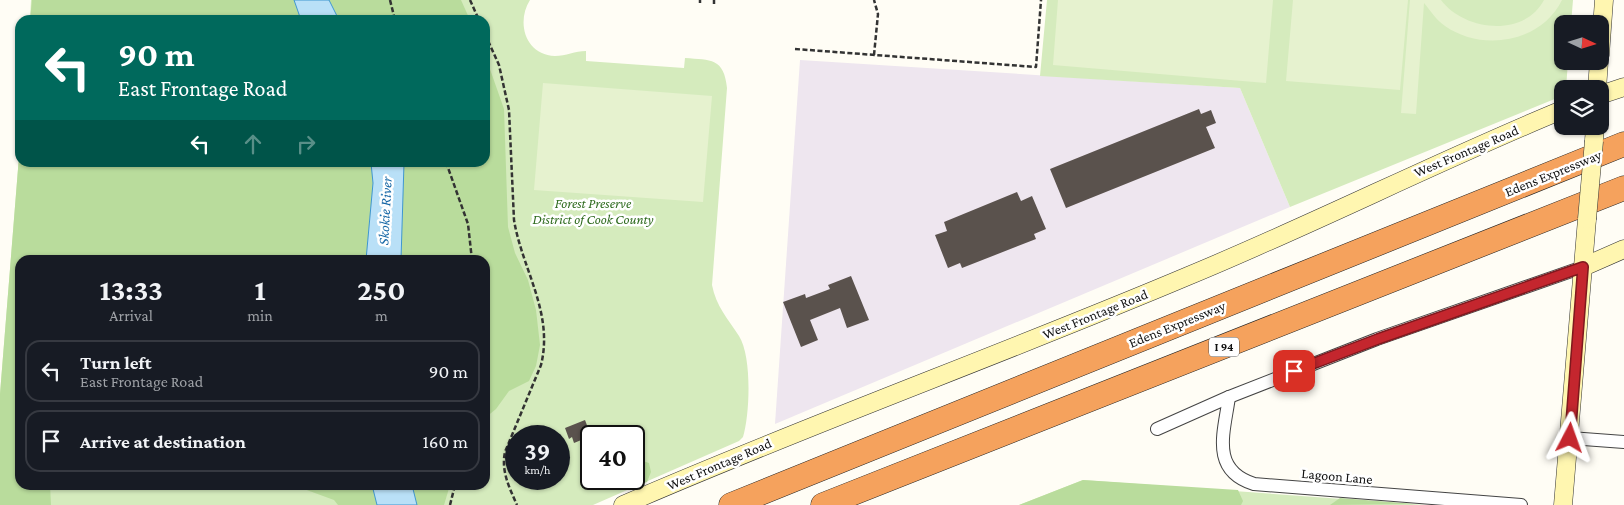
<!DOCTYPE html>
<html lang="en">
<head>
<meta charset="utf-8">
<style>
  :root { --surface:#171b24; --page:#242831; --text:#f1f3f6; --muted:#9ea1a6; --line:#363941 }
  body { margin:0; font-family:"Crimson Pro",serif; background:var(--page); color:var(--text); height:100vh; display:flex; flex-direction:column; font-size:19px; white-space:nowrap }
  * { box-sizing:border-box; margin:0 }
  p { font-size:16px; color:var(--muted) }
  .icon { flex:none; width:28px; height:28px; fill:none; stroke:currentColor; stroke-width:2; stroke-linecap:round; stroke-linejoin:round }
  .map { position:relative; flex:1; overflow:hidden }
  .side { position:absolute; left:15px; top:255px; width:475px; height:235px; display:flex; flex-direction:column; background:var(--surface); border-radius:15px; box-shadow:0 1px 4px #0004 }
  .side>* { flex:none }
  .top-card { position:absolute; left:15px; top:15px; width:475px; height:152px; border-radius:15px; box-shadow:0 1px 4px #0004; background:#00695c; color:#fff; overflow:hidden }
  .needle { width:32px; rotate:94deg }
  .controls { position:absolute; left:1554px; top:15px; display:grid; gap:10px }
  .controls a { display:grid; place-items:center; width:55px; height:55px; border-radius:10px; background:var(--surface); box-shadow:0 1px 4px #0004; font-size:25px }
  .speed { position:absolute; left:505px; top:425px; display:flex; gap:10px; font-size:25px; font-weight:700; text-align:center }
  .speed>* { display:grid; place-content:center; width:65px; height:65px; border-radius:50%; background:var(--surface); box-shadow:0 1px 4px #0004; line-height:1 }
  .speed small { font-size:12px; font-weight:400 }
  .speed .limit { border:2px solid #111; border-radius:8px; background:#fff; color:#111 }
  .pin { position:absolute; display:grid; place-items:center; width:42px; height:42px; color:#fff; margin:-21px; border-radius:10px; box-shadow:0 2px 8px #0006 }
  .me { position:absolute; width:55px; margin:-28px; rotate:4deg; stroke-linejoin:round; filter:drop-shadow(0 0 4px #0008) }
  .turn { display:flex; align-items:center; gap:18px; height:105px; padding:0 20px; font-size:22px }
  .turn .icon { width:65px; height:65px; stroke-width:2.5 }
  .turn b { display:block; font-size:35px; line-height:42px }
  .lanes { display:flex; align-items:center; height:48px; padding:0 20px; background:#0003; justify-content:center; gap:25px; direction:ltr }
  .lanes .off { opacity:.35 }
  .eta { display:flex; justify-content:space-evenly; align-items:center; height:85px; text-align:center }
  .eta b { font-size:30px; font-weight:700; line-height:35px }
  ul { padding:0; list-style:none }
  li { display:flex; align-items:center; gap:15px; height:62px; margin:0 10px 8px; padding:0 10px; border:2px solid var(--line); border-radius:15px }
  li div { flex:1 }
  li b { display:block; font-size:19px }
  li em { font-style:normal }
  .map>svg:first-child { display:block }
</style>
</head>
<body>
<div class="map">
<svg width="1624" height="505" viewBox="0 0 1624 505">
  <rect width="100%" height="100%" fill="#fffdf5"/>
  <!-- industrial -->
  <path fill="#eee6ef" d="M800,60L1240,88L1290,207L775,424Z"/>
  <!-- green -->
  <g fill="#d5ebbd" fill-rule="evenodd">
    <path d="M31,0H530C516,22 525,55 555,56C566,56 575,51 586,51V61L684,68L685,58C711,60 724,58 727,88L712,285C716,306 728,319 739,336C752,356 750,414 743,437L739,441L593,505H0V394L20,144V162H485V20H30ZM20,260H485V485H20ZM516,436H559V479H516ZM591,436H634V479H591Z"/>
    <path d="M1047,0H1573L1571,24H1562V61H1568L1566,89H1562V96L1290,207L1240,88L1040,76Z"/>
    <path d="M1083,480L1425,505H1019Z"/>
  </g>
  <!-- forest -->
  <g fill="#b9dc9c">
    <path d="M32,0H294L301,20H30Z"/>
    <path d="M329,0H461L470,20H339Z"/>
    <path d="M485,55L504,109L508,227L515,253L528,280L536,310L540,345L536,366L529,381L509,391L496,409L485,418V260H401L404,163L485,162Z"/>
    <path d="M20,144V162L371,163L373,183L366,260H20V485H50L51,505H0V394Z"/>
    <path d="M634,458L649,463L651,472L647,482C633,487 621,483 608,479H634Z"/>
    <path d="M1083,480L1238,490L1243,501L1241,505H1019Z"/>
    <path d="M293,485H372L377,505H338L334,500Z"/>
    <path d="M412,485H450L444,505H417Z"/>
    <path d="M1340,498L1415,504L1330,505Z"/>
  </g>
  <!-- pitch -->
  <g fill="#e6f2cf">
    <path d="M1058,0H1273L1266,83L1053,65Z"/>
    <path d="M1293,0H1408L1400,90L1286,81Z"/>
    <path d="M1410,0H1441C1464,31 1524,38 1544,0H1562C1541,43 1482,52 1445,26C1436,20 1431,11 1424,3L1416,114L1401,113Z"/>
    <path d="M543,83L712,96L703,202L534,190Z"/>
  </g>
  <!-- water -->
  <g fill="#b9e0f7" stroke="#3f96cf">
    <path d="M294,0H329L339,20H301Z"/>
    <path d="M371,163H404L401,260H366L373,183Z"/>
    <path d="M372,485H412L417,505H377Z"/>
  </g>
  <!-- building -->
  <g fill="#5a524d">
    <path d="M1199,109L1201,114L1211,110L1216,123L1206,127L1215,148L1066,208L1050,169Z"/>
    <path d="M1017,192L1021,201L1032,196L1046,229L1034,234L1036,239L962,268L960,263L948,268L935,235L947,231L944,222Z"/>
    <path d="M851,276L869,320L847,328L840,308L810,320L818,340L801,347L783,302L805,294L806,298L830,289L828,285Z"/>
    <path d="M585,420L591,436L574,443L572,437L569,439L565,428Z"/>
  </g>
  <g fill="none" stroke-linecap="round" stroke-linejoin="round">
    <!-- street casing -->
    <g stroke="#444" stroke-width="14">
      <g id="street">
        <path d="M1229,397C1224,433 1210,470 1254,484L1521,505"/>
        <path d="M1157,429L1229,397L1377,339L1583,267"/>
        <path d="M1570,438L1624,442"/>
      </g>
    </g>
    <!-- secondary casing -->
    <g stroke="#333" stroke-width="19">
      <g id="secondary">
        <path d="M1600,55L1604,0"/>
        <path d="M1597,89L1599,61"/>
        <path d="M1600,95L1624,87"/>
        <path d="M1594,141L1595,126"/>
        <path d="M1583,267L1624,249"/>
        <path d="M623,505C809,424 1001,355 1188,276C1314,224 1436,162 1562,110"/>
        <path d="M1563,505L1587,219"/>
      </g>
    </g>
    <!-- highway casing -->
    <g stroke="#222" stroke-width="25">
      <g id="highway">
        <path d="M731,505L1624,144"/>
        <path d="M823,505L1624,188"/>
      </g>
    </g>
    <!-- path -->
    <g stroke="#333" stroke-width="2.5" stroke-dasharray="5 2.5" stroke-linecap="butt">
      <path d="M390,0L395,20"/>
      <path d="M470,0L479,20"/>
      <path d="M700,3V0"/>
      <path d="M714,4V0"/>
      <path d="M485,34L499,65L509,110L514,220C522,269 554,313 541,365L505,452C501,471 509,487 517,505"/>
      <path d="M795,49L1036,67L1041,0"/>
      <path d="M874,55L878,14L874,0"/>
      <path d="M446,162L468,224L472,260"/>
      <path d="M450,505L455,485"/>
    </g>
    <!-- street -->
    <use href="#street" stroke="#fff" stroke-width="12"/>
    <!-- secondary -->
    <use href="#secondary" stroke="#fff6b0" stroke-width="18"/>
    <!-- highway -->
    <use href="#highway" stroke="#f5a25d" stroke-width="24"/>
    <!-- secondary-bridge casing -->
    <g stroke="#333" stroke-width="19" stroke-linecap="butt">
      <path id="secondary-bridge" d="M1587,219L1594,141"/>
    </g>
    <!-- secondary-bridge -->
    <use href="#secondary-bridge" stroke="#fff6b0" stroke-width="18"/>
  </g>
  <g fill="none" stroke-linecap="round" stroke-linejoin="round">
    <!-- route casing -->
    <g stroke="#7f191e" stroke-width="12">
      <path id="route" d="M1294,371L1378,339L1583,267L1570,438"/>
    </g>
    <!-- route -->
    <use href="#route" stroke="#c4262e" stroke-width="9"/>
  </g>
  <g text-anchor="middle" stroke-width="5" stroke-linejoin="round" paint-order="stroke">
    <!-- shield labels -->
    <rect fill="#fff" stroke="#585858" stroke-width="1" x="1209" y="337.5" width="30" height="19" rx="4"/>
    <g font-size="12" font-weight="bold" fill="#111">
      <text x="1224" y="351">I 94</text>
    </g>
    <!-- street labels -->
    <g font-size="14" fill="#111" stroke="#fff">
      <text transform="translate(1466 151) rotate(-23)" y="5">West Frontage Road</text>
      <text transform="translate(1553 173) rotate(-22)" y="5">Edens Expressway</text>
      <text transform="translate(1095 314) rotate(-22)" y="5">West Frontage Road</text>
      <text transform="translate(1177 324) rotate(-22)" y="5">Edens Expressway</text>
      <text transform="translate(719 464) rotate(-23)" y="5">West Frontage Road</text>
      <text transform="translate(1337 476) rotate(5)" y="5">Lagoon Lane</text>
    </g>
    <!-- park labels -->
    <g font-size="14" font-style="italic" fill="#2f6b1f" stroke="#fff">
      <text x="593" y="208">Forest Preserve<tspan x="593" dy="16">District of Cook County</tspan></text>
    </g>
    <!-- water labels -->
    <g font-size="15" font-style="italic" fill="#1768a6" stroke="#fff">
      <text transform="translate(385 211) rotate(-87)" y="5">Skokie River</text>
    </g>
  </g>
</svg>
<div class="controls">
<a><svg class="needle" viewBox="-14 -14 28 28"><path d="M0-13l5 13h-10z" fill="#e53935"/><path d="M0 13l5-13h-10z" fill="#9ea1a6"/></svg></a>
<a><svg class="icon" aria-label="layers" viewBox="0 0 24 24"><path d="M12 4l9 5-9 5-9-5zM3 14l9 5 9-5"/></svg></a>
</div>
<div class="speed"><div>39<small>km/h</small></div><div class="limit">40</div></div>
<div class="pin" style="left:1294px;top:371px;background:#d93025"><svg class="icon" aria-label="arrive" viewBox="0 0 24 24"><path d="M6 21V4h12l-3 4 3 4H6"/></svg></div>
<svg class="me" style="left:1570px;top:438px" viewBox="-20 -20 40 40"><path d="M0-17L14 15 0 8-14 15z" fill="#c4262e" stroke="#fff" stroke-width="4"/></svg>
<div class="top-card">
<div class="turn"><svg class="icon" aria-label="left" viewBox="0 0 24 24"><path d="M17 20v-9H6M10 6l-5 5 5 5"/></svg><div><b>90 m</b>East Frontage Road</div></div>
<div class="lanes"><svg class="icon" aria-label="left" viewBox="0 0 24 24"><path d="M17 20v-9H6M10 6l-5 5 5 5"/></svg><svg class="icon off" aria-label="ahead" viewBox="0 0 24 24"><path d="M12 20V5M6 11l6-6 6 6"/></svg><svg class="icon off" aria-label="right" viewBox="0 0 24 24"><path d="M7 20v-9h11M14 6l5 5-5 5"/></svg></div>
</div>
<section class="side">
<div class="eta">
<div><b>13:33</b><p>Arrival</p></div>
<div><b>1</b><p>min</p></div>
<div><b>250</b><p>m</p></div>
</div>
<ul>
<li><svg class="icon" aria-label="left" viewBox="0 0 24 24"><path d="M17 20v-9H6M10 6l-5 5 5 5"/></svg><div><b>Turn left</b><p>East Frontage Road</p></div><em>90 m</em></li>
<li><svg class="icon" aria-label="arrive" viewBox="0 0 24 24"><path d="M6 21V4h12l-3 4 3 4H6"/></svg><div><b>Arrive at destination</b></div><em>160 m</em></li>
</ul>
</section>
</div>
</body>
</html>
